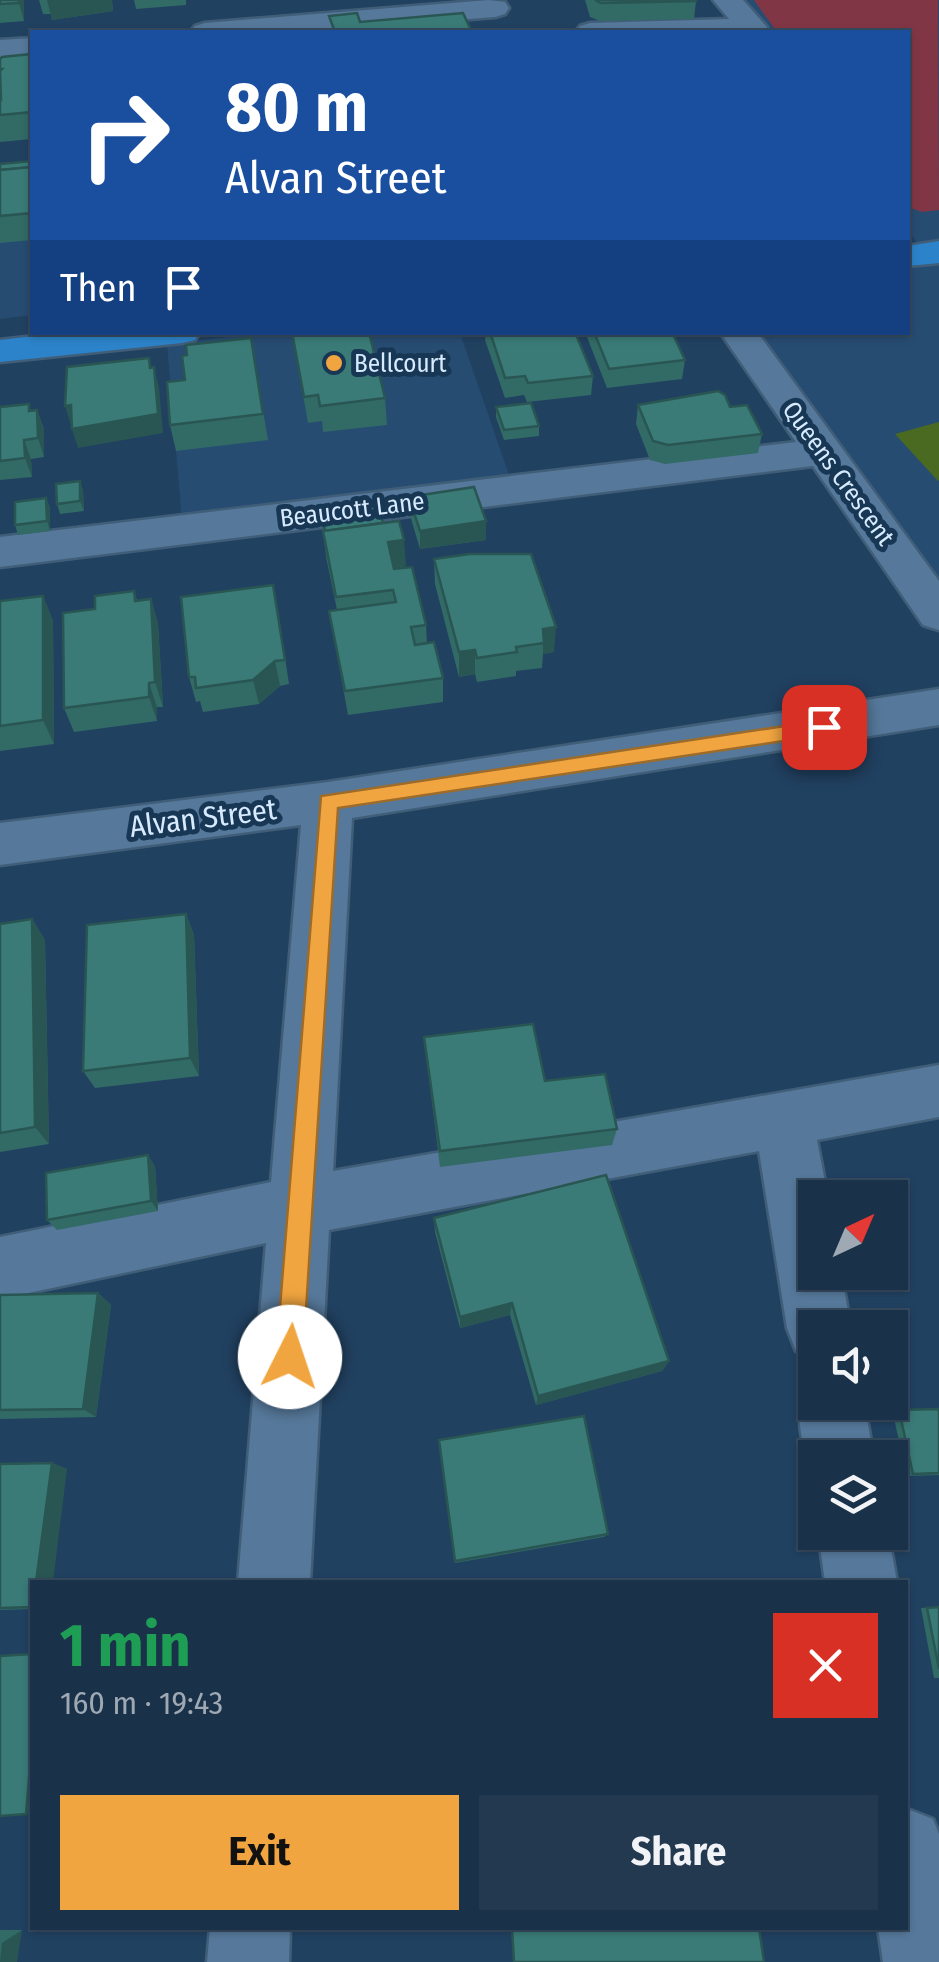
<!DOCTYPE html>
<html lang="en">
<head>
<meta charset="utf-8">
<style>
  :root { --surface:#193149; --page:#223950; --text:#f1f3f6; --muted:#9fa9b4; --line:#374c61; --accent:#f1a540 }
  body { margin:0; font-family:"Fira Sans Condensed",sans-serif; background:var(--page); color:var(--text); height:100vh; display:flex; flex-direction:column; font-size:38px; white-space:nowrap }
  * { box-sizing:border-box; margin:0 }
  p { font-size:32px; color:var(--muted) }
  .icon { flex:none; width:55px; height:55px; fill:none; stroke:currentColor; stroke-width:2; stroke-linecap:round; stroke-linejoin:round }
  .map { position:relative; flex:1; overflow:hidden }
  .drawer { position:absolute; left:30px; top:1580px; width:878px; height:350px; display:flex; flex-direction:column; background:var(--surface); border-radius:0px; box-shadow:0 2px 8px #0004,0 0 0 2px var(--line) }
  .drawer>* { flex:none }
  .hud { position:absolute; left:30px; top:30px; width:880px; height:305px; border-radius:0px; box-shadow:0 2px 8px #0004,0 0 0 2px var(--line); background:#1a4fa0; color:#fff; overflow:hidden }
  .needle { width:65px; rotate:44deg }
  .controls { position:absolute; left:798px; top:1180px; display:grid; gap:20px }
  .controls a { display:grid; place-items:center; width:110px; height:110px; border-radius:0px; background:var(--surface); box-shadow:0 2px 8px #0004,0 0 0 2px var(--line); font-size:50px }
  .pin { position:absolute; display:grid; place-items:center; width:85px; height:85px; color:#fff; margin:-42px; border-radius:20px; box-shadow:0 5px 15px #0006 }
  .me { position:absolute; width:110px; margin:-55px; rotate:4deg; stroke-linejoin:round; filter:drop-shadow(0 0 8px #0008) }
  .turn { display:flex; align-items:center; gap:35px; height:210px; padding:0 30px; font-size:45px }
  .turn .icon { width:130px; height:130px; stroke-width:2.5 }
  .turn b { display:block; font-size:70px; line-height:85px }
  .then { display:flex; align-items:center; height:95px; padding:0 30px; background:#0003; gap:20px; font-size:38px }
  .round { display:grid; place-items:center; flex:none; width:105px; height:105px; border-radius:0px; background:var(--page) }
  .headline { display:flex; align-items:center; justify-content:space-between; height:170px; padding:0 30px }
  h1 { font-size:60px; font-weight:700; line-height:75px; color:#1e9e55 }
  .primary-button { display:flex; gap:20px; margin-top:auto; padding:20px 30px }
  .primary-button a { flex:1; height:115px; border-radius:0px; background:var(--accent); color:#111; font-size:40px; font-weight:700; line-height:115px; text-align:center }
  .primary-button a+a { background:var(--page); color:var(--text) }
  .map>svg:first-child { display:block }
</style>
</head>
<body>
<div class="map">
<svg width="939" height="1962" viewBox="0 0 939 1962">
  <rect width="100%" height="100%" fill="#214161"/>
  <!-- built -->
  <g fill="#274c72">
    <path d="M744,0H939V611L742,333L908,332V265L932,262L908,231V32H767Z"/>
    <path d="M32,169V315L0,319V172Z"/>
    <path d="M273,332L460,333L511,481L182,520L167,344Z"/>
  </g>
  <!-- green -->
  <path fill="#813645" d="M754,0H938L939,210L922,212L908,207V32H777Z"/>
  <!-- water -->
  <path fill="#4a6a22" d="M939,422V480L938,481L895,434Z"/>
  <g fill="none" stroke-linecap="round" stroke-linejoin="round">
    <!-- minor casing -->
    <g stroke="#415e79" stroke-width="5">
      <g id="minor">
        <path d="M489,0L505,2L509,8L505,14L495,17L304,32H190L195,26L205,23Z"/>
        <path d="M713,0H743L767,27L764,32H575L580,26L590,23L729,19Z"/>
        <path d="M32,38V56L0,58V40Z"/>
        <path d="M720,332H757L939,581V630L923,625L813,466L0,567V537L796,442Z"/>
        <path d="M939,689V725L352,818L333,1171L939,1065V1117L817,1140L828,1198H815V1272H841L851,1328H815V1359L796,1351L787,1328L759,1151L329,1230L310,1582H238L266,1243L0,1299V1237L271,1182L301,825L0,865V823L328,782Z"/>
        <path d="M815,1375V1402H864L874,1458H815V1480C801,1446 793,1412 807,1378Z"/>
        <path d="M818,1532H888L897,1582H825Z"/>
        <path d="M905,1808L933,1819L939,1834V1962H883L878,1928H905Z"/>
        <path d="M210,1928H290L289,1962H207Z"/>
      </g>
    </g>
    <!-- major casing -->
    <g stroke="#415e79" stroke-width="5">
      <g id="major">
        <path d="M939,241V263L908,266V246Z"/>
        <path d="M69,332H200L195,340L182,343L0,362V340Z"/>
      </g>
    </g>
    <!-- minor -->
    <use href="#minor" fill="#56789a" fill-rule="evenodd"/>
    <!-- major -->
    <use href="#major" fill="#2c83c9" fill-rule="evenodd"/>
  </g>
  <!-- wall -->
  <g fill="#326a66">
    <path d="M0,0H24V21L0,23Z"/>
    <path d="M39,0H112L113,11L52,20L51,14H43Z"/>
    <path d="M134,0H187H186V5L136,9Z"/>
    <path d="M585,0H696V1L694,19L600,21L590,17Z"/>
    <path d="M32,54V139L0,142V100Z"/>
    <path d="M32,161V240L0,243V164Z"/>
    <path d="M292,332L385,398L387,425L323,432L322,421L308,423Z"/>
    <path d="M486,332H575L593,376L591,395L527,402L524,395L505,398L485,340Z"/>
    <path d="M585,332H672L685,360L682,379L607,388Z"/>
    <path d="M251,338L268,440L176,451L170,425L185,380Z"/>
    <path d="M638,405L730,407L762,434L758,453L665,464L650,460L636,424Z"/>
    <path d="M0,407L37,410L44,429V457L31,459L32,477L0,480Z"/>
    <path d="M496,407L539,426V436L504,440L496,417Z"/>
    <path d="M80,481L83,491L84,511L60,514L57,504Z"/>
    <path d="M409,497L486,540L420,549L410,515Z"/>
    <path d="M46,498L50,508V531L18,535L15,525Z"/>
    <path d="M322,517L383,523L406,566L394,568L426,625L427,643L443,678V702L348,715L329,611L337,610L326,557Z"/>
    <path d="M470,554L554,652L543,654L542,668L516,671V676L477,682L475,674L459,677L435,584L434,559Z"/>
    <path d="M134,591L137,600L151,599L158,624L163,707H157V721L74,732L64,708L95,609Z"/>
    <path d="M43,596L53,621L54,744L0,751V601Z"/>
    <path d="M278,611L289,684L280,686L259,704L203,712L200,701L196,702L189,677Z"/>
    <path d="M186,914L194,935L199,1076L95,1088L83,1071Z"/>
    <path d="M32,919L45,940L49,1144L0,1152V924Z"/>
    <path d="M424,1037L545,1081L617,1129L612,1145L440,1167Z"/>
    <path d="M155,1166L158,1211L57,1230L47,1220Z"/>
    <path d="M434,1218L669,1361L662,1371L536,1405L510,1315L460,1328L435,1232Z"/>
    <path d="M98,1293L111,1305L96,1417L0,1419V1295Z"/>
    <path d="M939,1409V1475L907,1476L893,1414L899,1410Z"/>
    <path d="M439,1440L608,1534L604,1537L455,1563Z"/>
    <path d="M52,1463L67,1469L32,1582V1609L0,1610V1464Z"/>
    <path d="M939,1607V1678H934L921,1608Z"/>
    <path d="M0,1930H22L0,1962Z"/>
  </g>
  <!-- shaded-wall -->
  <g fill="#295653">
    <path d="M19,0H24V21L19,3Z"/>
    <path d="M47,0H112L113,11L52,20Z"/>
    <path d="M154,367L159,387L163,433L78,448L72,429Z"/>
    <path d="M71,405V425L65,406Z"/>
    <path d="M37,410L44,429V457L38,438Z"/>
    <path d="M24,440L31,459L32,477L25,458Z"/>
    <path d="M80,481L83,491L84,511L80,501Z"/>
    <path d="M46,498L50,508V531L47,521Z"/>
    <path d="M486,521V540L420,549V531Z"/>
    <path d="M404,540L406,566L390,568L388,542Z"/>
    <path d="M43,596L53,621L54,744L43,720Z"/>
    <path d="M151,599L158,624L163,707L155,682Z"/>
    <path d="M556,627L554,652L543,654V629Z"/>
    <path d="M475,650V674L459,677V652Z"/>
    <path d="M275,661L280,686L259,704L253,680Z"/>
    <path d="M149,683L157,707V721L149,697Z"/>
    <path d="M186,914L194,935L199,1076L190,1058Z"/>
    <path d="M32,919L45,940L49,1144L35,1127Z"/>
    <path d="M148,1155L155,1166L158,1211L151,1201Z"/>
    <path d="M98,1293L111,1305L96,1417L83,1409Z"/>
    <path d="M512,1303L510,1315L460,1328V1317Z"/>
    <path d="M669,1361L662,1371L536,1405L538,1396Z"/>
    <path d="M52,1463L67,1469L53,1582H36Z"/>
    <path d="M32,1742V1811L26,1814Z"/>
    <path d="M22,1930L17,1962H0L2,1943Z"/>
  </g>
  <!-- building -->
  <g fill="#3a7b77" stroke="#295653" stroke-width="2.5">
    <path d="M0,0H19V3L0,4Z"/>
    <path d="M595,0H696V1L601,3Z"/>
    <path d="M357,13L360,22L463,13L472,32H335L329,16Z"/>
    <path d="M308,30L309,32H277Z"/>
    <path d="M32,54V112L0,115V100H1L0,71L2,69H0V59L2,57Z"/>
    <path d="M32,161V167L0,170V164Z"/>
    <path d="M32,167V213L0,216V170Z"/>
    <path d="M292,332H369L385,398L320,406L318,395L304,397Z"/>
    <path d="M490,332H575L593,376L528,383L525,376L505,378Z"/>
    <path d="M594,332H672L685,360L609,369Z"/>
    <path d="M251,338L263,414L170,425L167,382L185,380L182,356L187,355L186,345Z"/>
    <path d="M149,358L150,368L154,367L158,414L72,429L71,405L65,406L67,367Z"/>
    <path d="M718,391L725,395L730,407L747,405L762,434L668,445L653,441L638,405Z"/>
    <path d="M531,403L539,426L504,430L496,407Z"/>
    <path d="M29,404V411L37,410L38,438L24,440L25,458L0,461V407Z"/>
    <path d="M80,481V501L57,504L56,484Z"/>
    <path d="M474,487L486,521L420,531L409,497Z"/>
    <path d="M46,498L47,521L15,525V502Z"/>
    <path d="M379,509L383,523L325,531L322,517Z"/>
    <path d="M399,521L404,540L388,542L394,569L412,567L426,625L411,627L415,645L434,642L443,678L345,691L329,611L396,602L393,590L336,597L323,531Z"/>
    <path d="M470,554H531L556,627L543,629L544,643L516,647L517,652L477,658L475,650L459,652L434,559Z"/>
    <path d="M273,585L285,660L275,661L253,680L196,688L195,677H189L181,597Z"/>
    <path d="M134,591L135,601L151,599L155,682L149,683V697L64,708L63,613L95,609V596Z"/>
    <path d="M43,596V720L0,726V601Z"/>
    <path d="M186,914L190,1058L83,1071L87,925Z"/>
    <path d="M32,919L35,1127L0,1133V924Z"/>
    <path d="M533,1024L545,1081L605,1074L617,1129L440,1151L424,1037Z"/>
    <path d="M148,1155L151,1201L47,1220L46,1173Z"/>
    <path d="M606,1175L669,1361L538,1396L512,1303L460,1317L434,1218Z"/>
    <path d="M98,1293L83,1409L0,1410V1295Z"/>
    <path d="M939,1409V1473L913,1474L899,1410Z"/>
    <path d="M584,1416L608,1534L455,1561L439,1440Z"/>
    <path d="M52,1463L36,1582H32V1607L0,1608V1464Z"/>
    <path d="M939,1607V1669L927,1608Z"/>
    <path d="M32,1654V1742L26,1814L0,1816V1656Z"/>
    <path d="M512,1928H759L764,1962H514Z"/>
  </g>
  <!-- route -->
  <path fill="#f1a540" stroke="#9d6b2a" stroke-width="2.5" d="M824,720L833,727L824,735L338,808L303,1357L299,1366L290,1370L280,1366L276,1357L321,796Z"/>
  <!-- markers -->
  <circle fill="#f1a540" stroke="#173755" stroke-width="4" cx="334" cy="363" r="10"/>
  <g text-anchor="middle" stroke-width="10" stroke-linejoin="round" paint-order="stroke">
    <!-- far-poi labels -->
    <g font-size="25" fill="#d8ebfe" stroke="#173755" text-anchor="start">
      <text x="354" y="372">Bellcourt</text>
    </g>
    <!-- far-street labels -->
    <g font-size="25" fill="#d8ebfe" stroke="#173755">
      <text transform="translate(839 473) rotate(54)" y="9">Queens Crescent</text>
      <text transform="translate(352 509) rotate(-7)" y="9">Beaucott Lane</text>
    </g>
    <!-- street labels -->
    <g font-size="30" fill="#d8ebfe" stroke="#173755">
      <text transform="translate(203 818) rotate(-7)" y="10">Alvan Street</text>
    </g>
  </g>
</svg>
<div class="controls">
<a><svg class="needle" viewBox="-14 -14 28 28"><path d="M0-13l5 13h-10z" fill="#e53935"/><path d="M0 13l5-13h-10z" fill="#9fa9b4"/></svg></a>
<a><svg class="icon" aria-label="sound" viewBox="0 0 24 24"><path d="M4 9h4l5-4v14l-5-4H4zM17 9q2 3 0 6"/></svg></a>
<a><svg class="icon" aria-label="layers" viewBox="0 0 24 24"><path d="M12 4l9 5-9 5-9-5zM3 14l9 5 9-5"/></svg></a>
</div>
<div class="pin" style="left:824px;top:727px;background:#d93025"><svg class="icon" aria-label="arrive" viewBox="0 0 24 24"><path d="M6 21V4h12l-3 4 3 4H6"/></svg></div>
<svg class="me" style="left:290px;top:1357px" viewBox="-20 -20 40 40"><circle r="19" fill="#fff"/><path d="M0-13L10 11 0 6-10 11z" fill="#f1a540"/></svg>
<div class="hud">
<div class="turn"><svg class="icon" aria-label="right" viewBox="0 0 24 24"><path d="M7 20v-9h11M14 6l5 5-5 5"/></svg><div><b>80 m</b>Alvan Street</div></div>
<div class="then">Then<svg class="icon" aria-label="arrive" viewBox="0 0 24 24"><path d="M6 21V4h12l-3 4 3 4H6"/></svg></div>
</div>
<section class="drawer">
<div class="headline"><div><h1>1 min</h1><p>160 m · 19:43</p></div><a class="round" style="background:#d93025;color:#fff"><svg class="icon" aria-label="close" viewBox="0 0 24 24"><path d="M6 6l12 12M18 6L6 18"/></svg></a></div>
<div class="primary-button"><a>Exit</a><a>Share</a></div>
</section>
</div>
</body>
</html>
